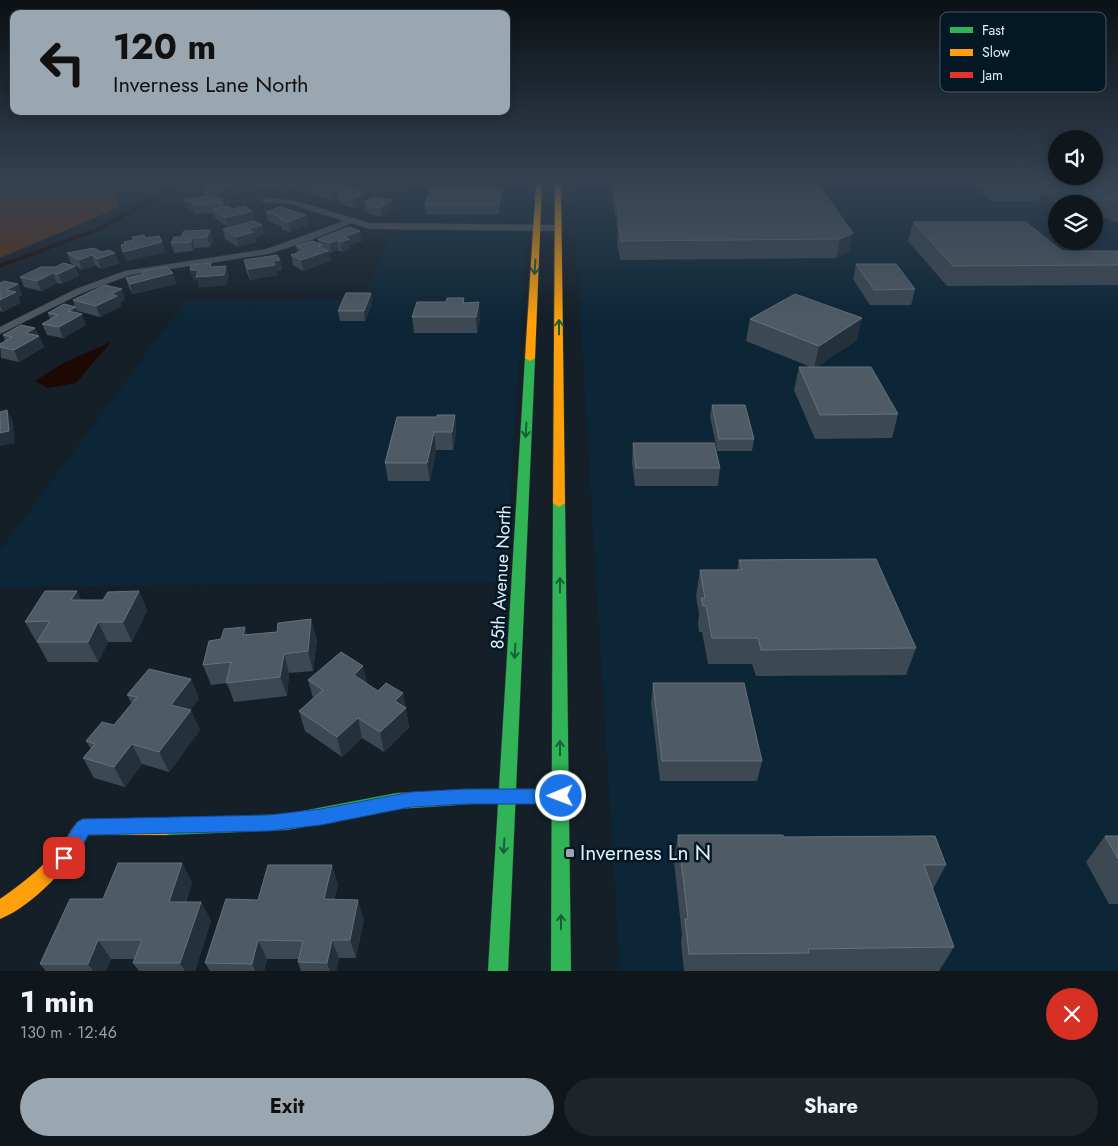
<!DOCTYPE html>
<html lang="en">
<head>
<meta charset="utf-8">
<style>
  :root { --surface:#0f171d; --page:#1d242a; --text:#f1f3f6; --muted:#9b9fa4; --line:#2f363b; --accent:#9aa6b0 }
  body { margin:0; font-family:Jost,sans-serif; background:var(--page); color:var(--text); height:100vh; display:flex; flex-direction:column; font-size:19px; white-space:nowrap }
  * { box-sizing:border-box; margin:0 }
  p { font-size:16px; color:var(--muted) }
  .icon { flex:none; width:28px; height:28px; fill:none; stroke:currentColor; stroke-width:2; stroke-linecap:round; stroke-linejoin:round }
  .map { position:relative; height:971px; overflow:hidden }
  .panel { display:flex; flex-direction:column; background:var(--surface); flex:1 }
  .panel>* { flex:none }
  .banner { position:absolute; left:10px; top:10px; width:500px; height:105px; border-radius:10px; box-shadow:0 2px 12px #0003,0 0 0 1px var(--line); background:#9aa6b0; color:#111; overflow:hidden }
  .controls { position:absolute; left:1048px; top:130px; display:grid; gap:10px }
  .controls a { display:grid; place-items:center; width:55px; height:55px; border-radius:50%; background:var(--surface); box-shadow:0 2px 12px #0003,0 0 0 1px var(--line); font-size:25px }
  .pin { position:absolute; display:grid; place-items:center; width:42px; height:42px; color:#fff; margin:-21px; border-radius:10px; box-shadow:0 2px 8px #0006 }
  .me { position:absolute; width:55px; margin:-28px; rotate:269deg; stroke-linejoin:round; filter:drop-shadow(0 0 4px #0008) }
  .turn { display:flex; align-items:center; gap:18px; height:105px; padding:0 20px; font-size:22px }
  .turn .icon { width:65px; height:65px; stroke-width:2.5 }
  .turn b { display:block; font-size:35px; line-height:42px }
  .round { display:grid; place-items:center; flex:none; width:52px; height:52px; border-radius:26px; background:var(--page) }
  .overview { display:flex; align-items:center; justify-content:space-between; height:85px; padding:0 20px }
  h1 { font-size:30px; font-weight:700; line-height:38px }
  .primary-button { display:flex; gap:10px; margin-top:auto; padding:10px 20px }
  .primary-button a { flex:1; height:58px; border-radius:30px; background:var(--accent); color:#111; font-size:20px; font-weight:700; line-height:58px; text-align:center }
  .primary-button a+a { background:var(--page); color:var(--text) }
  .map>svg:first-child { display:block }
</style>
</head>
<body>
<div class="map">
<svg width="1118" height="971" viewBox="0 0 1118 971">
  <rect width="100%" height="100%" fill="#141f27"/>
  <!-- built -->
  <g fill="#0c2637" fill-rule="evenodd">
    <path d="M411,184H532L533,220L530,224L520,226H396Z"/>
    <path d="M572,184H1118V971H620ZM1056,204H1094V241H1056Z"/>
    <path d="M393,232H518L527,236L505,582L0,587V551L185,301L362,299Z"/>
  </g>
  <!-- green -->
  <path fill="#592f15" d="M0,184H93L113,192L120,207L0,258Z"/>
  <!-- water -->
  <path fill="#1c0904" d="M111,342L76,383L48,388L35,381L65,362Z"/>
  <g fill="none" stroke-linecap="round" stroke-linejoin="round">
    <!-- stream -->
    <path stroke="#1c0904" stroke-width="4" d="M0,266L101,228L180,184"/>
    <!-- street casing -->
    <g stroke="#333b42" stroke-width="1">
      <path id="street" d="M263,198L292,200L370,223L559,225L563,228L559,231L369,229L352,223L306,242L268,254L130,275L82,293L0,334V327L76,289L125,271L267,249L344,221L291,204L263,202Z"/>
    </g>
    <!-- fast casing -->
    <g stroke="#333b42" stroke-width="1">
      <g id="fast">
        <path d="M530,355L535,358L508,971H488L525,358Z"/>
        <path d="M559,499L565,503L571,971H551L553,503Z"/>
        <path d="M486,789L492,791L494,796L492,801L486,803L397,809L287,830L166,835L160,833L157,827L160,821L166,819L287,814L397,793Z"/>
      </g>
    </g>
    <!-- slow casing -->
    <g stroke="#333b42" stroke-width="1">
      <g id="slow">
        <path d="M536,184H542L535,358L530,361L525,358Z"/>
        <path d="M555,184H561L565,503L559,507L553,503Z"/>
        <path d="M83,819H166L172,821L175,827L172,833L166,835H88C69,866 34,905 0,919V899C25,882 48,863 66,839C71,831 74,823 83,819Z"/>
      </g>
    </g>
    <!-- jam casing -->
    <g stroke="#333b42" stroke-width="1">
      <path id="jam" d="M486,789H561L567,791L569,796L567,801L561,803H486L480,801L478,796L480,791Z"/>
    </g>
    <!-- street -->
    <use href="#street" fill="#4f565d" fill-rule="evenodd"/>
    <!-- fast -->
    <use href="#fast" fill="#30b455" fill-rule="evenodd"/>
    <!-- slow -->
    <use href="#slow" fill="#ff9f0a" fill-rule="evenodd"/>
    <!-- jam -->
    <use href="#jam" fill="#e5322d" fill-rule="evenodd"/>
  </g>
  <!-- wall -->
  <g fill="#3c4953">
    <path d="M211,184H242L243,190L222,198L224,207L233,209L252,211L254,220L228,227L215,218L214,213L194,214V211H188L185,202L204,196L202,189Z"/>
    <path d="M293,184H341L345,189L366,201L392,200L393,209L382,217L368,214V211H365L364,202L362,203V205L354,208L339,204L338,197L332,200L309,194L308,192L305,193L294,189Z"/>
    <path d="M611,184H818L849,252L836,258L620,260L617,242L618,232L611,190Z"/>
    <path d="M973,184H1118V222L1112,221L1108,218H1094V204H1056L1044,194H1040L1038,201H992Z"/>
    <path d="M502,197L499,214H426L425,205Z"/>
    <path d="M266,212L306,215L308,225L290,232L281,229V226L268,221Z"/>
    <path d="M913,222L1062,251H1118V285L947,286L908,241Z"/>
    <path d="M262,225L264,234L255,237L256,242L238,247L225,239L223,229Z"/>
    <path d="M210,230L213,239L210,247L195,248L193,251L174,253L171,243L181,237Z"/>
    <path d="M318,239L362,241L350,245V248L342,252L338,250L331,253L328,252L330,261L303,271L293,265L291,255L298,253L296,246L319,244Z"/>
    <path d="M102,252L119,263L101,269L95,265L82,270L71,263L67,253Z"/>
    <path d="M244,260H280L282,270L276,271L277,275L250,280L246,271Z"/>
    <path d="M856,264L915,289L911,305H870L853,279Z"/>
    <path d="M75,266L79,276L62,284L57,283L41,291L24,287L20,277Z"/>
    <path d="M142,271L173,273L176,284L133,294L129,288L126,278L143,274Z"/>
    <path d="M0,283L18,284L22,295L18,297L20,303L3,312L0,311Z"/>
    <path d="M371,293L372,304L365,321H340L338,311Z"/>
    <path d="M464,298V303L480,318L477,333H414L412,317L446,302Z"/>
    <path d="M73,300H125L120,302L121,306L100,317L78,311L86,325L63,338L47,335L42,324L50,319L48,313L75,307Z"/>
    <path d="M750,319L857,340L816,367L898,414L892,438L815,439L794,390L799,367H811L746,341Z"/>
    <path d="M35,328L44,347L19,362L1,358L0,344L5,341L3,335Z"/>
    <path d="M712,405L754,439L752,451H717L710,416Z"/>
    <path d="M455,415L456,433L453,450H436L430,481H388L385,463L437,417Z"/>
    <path d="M633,443L720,468L718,486H635L632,462Z"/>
    <path d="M739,560L916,648L906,675L756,676L752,664H708L702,632H699L698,624L699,613L696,596L700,570H737Z"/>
    <path d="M77,591L81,600H103L139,591L147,611L132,642H108L98,662H48L37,642V641H36L25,622Z"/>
    <path d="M247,635L317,639L313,671L289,673L287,696L234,702L227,683L211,685L203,665L221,639Z"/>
    <path d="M191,679L199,699L190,710L200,730L169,772L142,764L125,787L94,778L83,758L91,749L86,741L114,725L132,704L127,695Z"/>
    <path d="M308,680L367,684L378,691L403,693L409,727L384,752L362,738L342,757L305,731L299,711L313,698Z"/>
    <path d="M653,683L762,761L757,781H660L651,703Z"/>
    <path d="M678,835L784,837L946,865L933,889L954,947L939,971H684L681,943L682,935L674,861Z"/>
    <path d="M1105,836H1118V904H1109L1086,862Z"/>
    <path d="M192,882L186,902H201L211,921L195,971H139L133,963L135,959H111L106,971H46L40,964L103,899Z"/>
    <path d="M338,884L334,900L364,919L356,958H339L336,971H301L298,962L299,959H267L264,971H210L205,963L258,900Z"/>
  </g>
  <!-- shaded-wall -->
  <g fill="#25313a">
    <path d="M233,184H242L243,190L222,198L225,213L222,198L219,200L217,191Z"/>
    <path d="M250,184H278V187L263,188V187H258V185L251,186Z"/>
    <path d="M304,184H318L307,186L308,192L305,193Z"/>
    <path d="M345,186L346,195L339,191L340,195H338V197L332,200L330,191Z"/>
    <path d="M502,188V197L499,214V205Z"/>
    <path d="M365,192L366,201L362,203V205L354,208L352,199L357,195Z"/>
    <path d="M392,200L393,209L382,217L380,208Z"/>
    <path d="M192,201L194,211H188L185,202Z"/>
    <path d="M252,211L254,220L228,227L225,218Z"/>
    <path d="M306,215L308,225L290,232L288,222Z"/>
    <path d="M262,225L264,234L255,237L256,242L238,247L236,237L248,229Z"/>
    <path d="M210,230L213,239L210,247L207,237Z"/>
    <path d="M360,231L362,241L350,245V248L342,252L341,242L344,237Z"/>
    <path d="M853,233L849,252L836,258L840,239Z"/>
    <path d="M192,238L195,248L193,251L191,242Z"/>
    <path d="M337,240L338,250L331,253L330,243Z"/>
    <path d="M162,242L165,252L126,262L123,252Z"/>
    <path d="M322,245L323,253L328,251L330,261L303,271L301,260L318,246Z"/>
    <path d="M115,253L119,263L101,269L97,259Z"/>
    <path d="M92,255L95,265L82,270L79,260Z"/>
    <path d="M280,260L282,270L276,271L277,275L250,280L248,269L273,261Z"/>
    <path d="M211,263L214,273L226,266L229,276L227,285L199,288L197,280L193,281L190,270L210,267Z"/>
    <path d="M75,266L79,276L62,284L58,274Z"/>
    <path d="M53,273L57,283L41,291L37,281Z"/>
    <path d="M173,273L176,284L133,294L130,284Z"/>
    <path d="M18,284L22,295L18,297L20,303L3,312L0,305V300L6,290Z"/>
    <path d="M122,289L125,300L120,302L121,306L100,317L96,306L111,294Z"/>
    <path d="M371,293L372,304L365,321L364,311Z"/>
    <path d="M479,302L480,318L477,333L476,317Z"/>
    <path d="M76,307L80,316L82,314L86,325L63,338L59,327L68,311Z"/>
    <path d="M862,318L857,340L814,369L819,346Z"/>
    <path d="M35,328L44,347L19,362L14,350L26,333Z"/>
    <path d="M7,410L13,422L15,443L0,446V433Z"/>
    <path d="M455,415L456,433L453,450L452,432Z"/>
    <path d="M434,432L436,450L430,481L427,463Z"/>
    <path d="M77,591L86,610L71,600Z"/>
    <path d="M139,591L147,611L132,642L123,622Z"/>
    <path d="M311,619L317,639L313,671L308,651Z"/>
    <path d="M98,622L108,642L98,662L88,642Z"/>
    <path d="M245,627L251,646L243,635Z"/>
    <path d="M284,654L289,673L287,696L280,677Z"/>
    <path d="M363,666L368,686L354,675Z"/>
    <path d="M191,679L199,699L179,725L171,705Z"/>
    <path d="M403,693L409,727L384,752L380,732L395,701Z"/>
    <path d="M191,710L200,730L169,772L159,752Z"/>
    <path d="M358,718L362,738L342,757L337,737Z"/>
    <path d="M132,744L142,764L125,787L114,767Z"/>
    <path d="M182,863L192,882L179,920L169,902Z"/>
    <path d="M332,865L338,884L330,918L324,899Z"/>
    <path d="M358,900L364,919L356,958L350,940Z"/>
    <path d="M201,902L211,921L195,971H185L180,963Z"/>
    <path d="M98,940L111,959L106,971H93L88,964Z"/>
    <path d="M258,940L267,959L264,971H255L252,964Z"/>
    <path d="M332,940L339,958L336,971H330L327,963Z"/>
  </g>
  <!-- building -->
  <g fill="#4e5b65" stroke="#65727c">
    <path d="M211,184H233L217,191L202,189Z"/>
    <path d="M313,184H341L345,186L330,191L307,186Z"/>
    <path d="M613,184H818L853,233L840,239L621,241L618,223H620Z"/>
    <path d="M1060,184H1118V202L1115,200H1082Z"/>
    <path d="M349,188L365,192L357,195L361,196L352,199L338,195L343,193L339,191Z"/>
    <path d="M431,188H502L499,205H425Z"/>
    <path d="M209,196V199L222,198L223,203L192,205V201L185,202V199Z"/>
    <path d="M374,197L392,200L380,208L367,205L371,203L364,202Z"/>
    <path d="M228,206L233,209L245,206L252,211L225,218L213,209Z"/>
    <path d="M280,207L306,215L288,222L279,219L283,218L266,212Z"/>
    <path d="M254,221L262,225L248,229L254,232L236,237L223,229Z"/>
    <path d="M913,222H1026L1062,251H1118V265L953,266Z"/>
    <path d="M349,227L360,231L344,237L349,239L341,242L337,240L330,243L318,239Z"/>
    <path d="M210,230L207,237L192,238L191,242L171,243L174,237H181L184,231Z"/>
    <path d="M144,235L145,238L159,236L162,242L123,252L121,245L125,244L124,242L134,240L132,237Z"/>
    <path d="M313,241L322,245L318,246L328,251L301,260L291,255L305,250L296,246Z"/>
    <path d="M94,248L102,252L109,250L115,253L97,259L92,255L79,260L67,253Z"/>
    <path d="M277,255L280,260L273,261L275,265L248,269L244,260Z"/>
    <path d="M63,263L75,266L58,274L53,273L37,281L20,277L41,267H56Z"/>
    <path d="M211,263L210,267L226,266L224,275L196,277L198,270H190L191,265Z"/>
    <path d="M856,264H896L915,289L874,290Z"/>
    <path d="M167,267L173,273L130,284L126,278L144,274L142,271Z"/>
    <path d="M4,281L18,284L6,290L16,292L0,300V283Z"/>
    <path d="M105,285L122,289L111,294L117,296L96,306L73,300Z"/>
    <path d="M346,293H371L364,311H338Z"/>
    <path d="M795,294L862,318L819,346L750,319Z"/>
    <path d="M447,298H464L463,303L479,302L476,317H412L417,302H446Z"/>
    <path d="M64,304L76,307L68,311L82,314L59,327L42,324L58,315L48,313Z"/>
    <path d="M21,325L35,328L26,333L39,336L14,350L0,347V344L12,337L3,335Z"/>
    <path d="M799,367H871L898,414L820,415Z"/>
    <path d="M712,405H745L754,439H719Z"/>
    <path d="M7,410L9,431L0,433V412Z"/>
    <path d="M437,415H455L452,432H434L427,463H385L397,417H437Z"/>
    <path d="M633,443H714L720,468H636Z"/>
    <path d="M876,559L916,648L761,650L758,638H712L706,606H703L701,598H705L700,570H742L739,560Z"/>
    <path d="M45,591H77L71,600H103L108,592L139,591L123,622H98L88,642H37L50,621L25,622Z"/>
    <path d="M311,619L308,651L284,654L280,677L226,683L231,662L203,665L209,641L221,639L224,629L245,627L243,635L277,632L278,623Z"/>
    <path d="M341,652L363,666L354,675L378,691L386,683L403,693L395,701L406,708L380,732L358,718L337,737L299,711L323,690L308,680Z"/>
    <path d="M149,669L191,679L171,705L191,710L159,752L132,744L114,767L83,758L95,744L86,741L102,722L114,725L137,697L127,695Z"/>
    <path d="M653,683H744L762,761H662Z"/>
    <path d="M678,835H783L784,837L935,836L946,865H924L954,947L808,949L809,953L689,954L685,919H688Z"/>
    <path d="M1105,836H1118V859Z"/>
    <path d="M118,863H182L169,902H201L180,963H133L142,940H98L88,964H40L70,899H103Z"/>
    <path d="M268,865H332L324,899L358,900L350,940H332L327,963L298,962L303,941L258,940L252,964L205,963L226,899L258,900Z"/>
  </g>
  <!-- one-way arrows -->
  <defs><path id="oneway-shaft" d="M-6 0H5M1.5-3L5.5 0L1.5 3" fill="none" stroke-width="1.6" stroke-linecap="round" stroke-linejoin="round" transform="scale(1.25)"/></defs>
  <g stroke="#175e3b">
    <use href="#oneway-shaft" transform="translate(535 267) rotate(93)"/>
    <use href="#oneway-shaft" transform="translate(559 327) rotate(-90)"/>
    <use href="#oneway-shaft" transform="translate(526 430) rotate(93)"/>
    <use href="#oneway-shaft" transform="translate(560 585) rotate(-90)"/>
    <use href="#oneway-shaft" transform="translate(515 651) rotate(93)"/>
    <use href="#oneway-shaft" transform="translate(560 748) rotate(-90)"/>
    <use href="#oneway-shaft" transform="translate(504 846) rotate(93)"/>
    <use href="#oneway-shaft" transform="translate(561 922) rotate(-90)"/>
  </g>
  <!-- sky -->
  <linearGradient id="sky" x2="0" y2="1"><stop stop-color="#0b1115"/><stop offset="0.57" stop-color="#344252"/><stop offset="1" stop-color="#344252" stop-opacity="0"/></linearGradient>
  <rect width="1118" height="320" fill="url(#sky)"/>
  <!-- route -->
  <path fill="#1a73e8" stroke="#114b97" d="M465,789H561L567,791L569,796L567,802L561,804H465L411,807L321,825L269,831L88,835L78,855L71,865L64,867L58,865L55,858L77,822L83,819L269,815L321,809L411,792Z"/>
  <!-- markers -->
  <rect fill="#9aa6b0" stroke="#031725" stroke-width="2" x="565" y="848" width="10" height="10" rx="2.5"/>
  <g text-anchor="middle" stroke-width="5" stroke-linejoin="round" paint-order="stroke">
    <!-- street labels -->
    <g font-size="18" fill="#e2eff9" stroke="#031725">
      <text transform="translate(501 577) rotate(-87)" y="6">85th Avenue North</text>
    </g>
    <!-- near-poi labels -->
    <g font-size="21" fill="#e2eff9" stroke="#031725" text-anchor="start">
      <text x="580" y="860">Inverness Ln N</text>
    </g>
  </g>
  <!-- legend -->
  <rect x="940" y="12" width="166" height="80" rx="8" fill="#031725" stroke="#465865" stroke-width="1"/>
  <rect x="950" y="27" width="23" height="6" fill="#30b455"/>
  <rect x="950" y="49" width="23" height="7" fill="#ff9f0a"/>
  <rect x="950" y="72" width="23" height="6" fill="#e5322d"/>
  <g font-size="14" fill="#e2eff9">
    <text x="982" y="35">Fast</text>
    <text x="982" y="57">Slow</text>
    <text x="982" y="80">Jam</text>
  </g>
</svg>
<div class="controls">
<a><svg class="icon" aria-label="sound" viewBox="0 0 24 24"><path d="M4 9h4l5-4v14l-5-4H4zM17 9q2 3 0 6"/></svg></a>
<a><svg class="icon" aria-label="layers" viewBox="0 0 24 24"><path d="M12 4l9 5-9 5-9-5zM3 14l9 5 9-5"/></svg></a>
</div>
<div class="pin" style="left:64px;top:858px;background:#d93025"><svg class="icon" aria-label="arrive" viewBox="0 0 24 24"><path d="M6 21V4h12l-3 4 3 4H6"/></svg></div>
<svg class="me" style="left:561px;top:796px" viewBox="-20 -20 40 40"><circle r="17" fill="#1a73e8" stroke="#fff" stroke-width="3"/><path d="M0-11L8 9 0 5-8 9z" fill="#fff"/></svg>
<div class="banner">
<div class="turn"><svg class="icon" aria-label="left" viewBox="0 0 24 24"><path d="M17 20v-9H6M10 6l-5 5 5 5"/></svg><div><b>120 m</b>Inverness Lane North</div></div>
</div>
</div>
<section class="panel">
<div class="overview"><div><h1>1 min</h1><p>130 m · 12:46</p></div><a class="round" style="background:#d93025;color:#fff"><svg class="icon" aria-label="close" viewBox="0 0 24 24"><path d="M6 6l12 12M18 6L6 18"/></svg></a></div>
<div class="primary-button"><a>Exit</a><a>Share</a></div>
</section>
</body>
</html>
